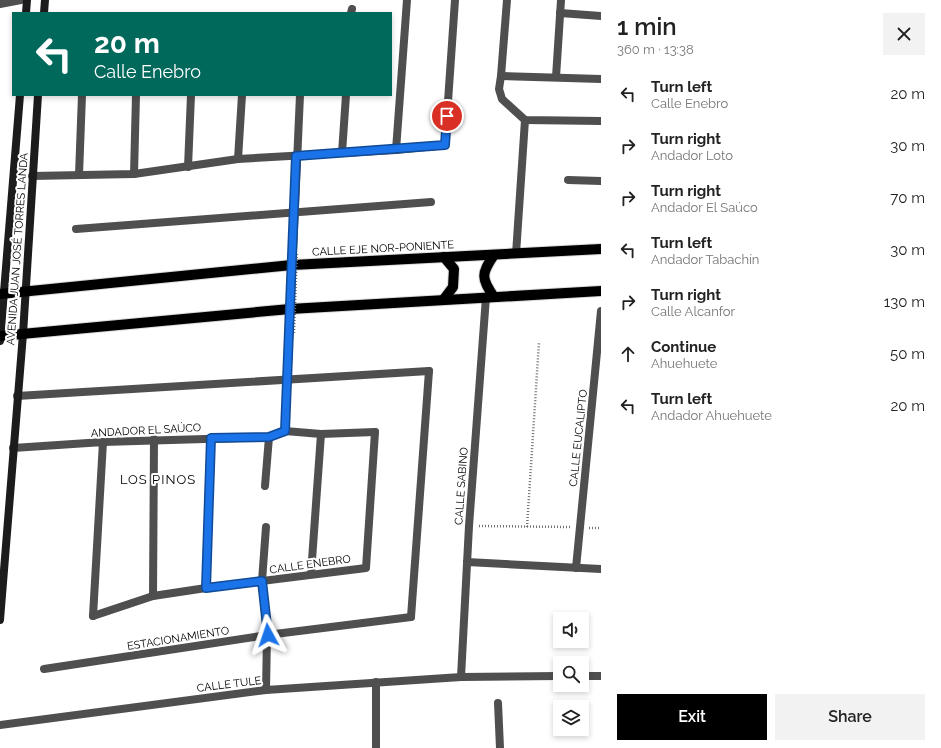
<!DOCTYPE html>
<html lang="en">
<head>
<meta charset="utf-8">
<style>
  :root { --surface:#fff; --page:#f2f2f2; --text:#222; --muted:#767676; --accent:#000 }
  body { margin:0; font-family:Raleway,sans-serif; background:var(--page); color:var(--text); height:100vh; display:flex; flex-direction:column; font-size:15px; white-space:nowrap }
  * { box-sizing:border-box; margin:0 }
  p { font-size:13px; color:var(--muted) }
  .icon { flex:none; width:22px; height:22px; fill:none; stroke:currentColor; stroke-width:2; stroke-linecap:round; stroke-linejoin:round }
  .map { position:relative; flex:1; overflow:hidden }
  .sheet { display:flex; flex-direction:column; background:var(--surface); width:340px }
  .sheet>* { flex:none }
  .top-card { position:absolute; left:12px; top:12px; width:380px; height:84px; border-radius:0px; box-shadow:0 2px 6px #0003; background:#00695c; color:#fff; overflow:hidden }
  .tools { position:absolute; left:553px; top:612px; display:grid; gap:8px }
  .tools a { display:grid; place-items:center; width:36px; height:36px; border-radius:0px; background:var(--surface); box-shadow:0 2px 6px #0003; font-size:20px }
  .pin { position:absolute; display:grid; place-items:center; width:34px; height:34px; color:#fff; margin:-17px; border:2px solid #fff; border-radius:50%; box-shadow:0 1px 4px #0007 }
  .me { position:absolute; width:44px; margin:-22px; rotate:355deg; stroke-linejoin:round; filter:drop-shadow(0 0 3px #0008) }
  .turn { display:flex; align-items:center; gap:14px; height:84px; padding:0 16px; font-size:18px }
  .turn .icon { width:52px; height:52px; stroke-width:2.5 }
  .turn b { display:block; font-size:28px; line-height:34px }
  .round { display:grid; place-items:center; flex:none; width:42px; height:42px; border-radius:0px; background:var(--page) }
  .headline { display:flex; align-items:center; justify-content:space-between; height:68px; padding:0 16px }
  h1 { font-size:24px; font-weight:600; line-height:30px }
  .action { display:flex; gap:8px; margin-top:auto; padding:8px 16px }
  .action a { flex:1; height:46px; border-radius:0px; background:var(--accent); color:#fff; font-size:16px; font-weight:600; line-height:46px; text-align:center }
  .action a+a { background:var(--page); color:var(--text) }
  ul { padding:0; list-style:none }
  li { display:flex; align-items:center; gap:12px; height:52px; padding:0 16px }
  li div { flex:1 }
  li b { display:block; font-size:15px }
  li em { font-style:normal }
  main { display:flex; flex:1; min-height:0 }
  .map>svg:first-child { display:block }
</style>
</head>
<body>
<main>
<div class="map">
<svg width="601" height="748" viewBox="0 0 601 748">
  <rect width="100%" height="100%" fill="#fff"/>
  <g fill="none" stroke-linecap="round" stroke-linejoin="round">
    <!-- primary casing -->
    <g stroke="#dbdbdb" stroke-width="12">
      <g id="primary">
        <path d="M494,255C481,274 481,278 494,297"/>
        <path d="M444,257L454,269L453,287L444,299"/>
        <path d="M0,294L292,265L601,249"/>
        <path d="M0,336L290,309L601,291"/>
      </g>
    </g>
    <!-- path -->
    <g stroke="#717171" stroke-width="2.5" stroke-dasharray="1 2" stroke-linecap="butt">
      <path d="M479,526L570,527"/>
      <path d="M527,527L539,342"/>
      <path d="M589,528H601"/>
    </g>
    <!-- pedestrian -->
    <g stroke="#4f4f4f" stroke-width="8">
      <path d="M560,13L601,16"/>
      <path d="M501,76L601,79"/>
      <path d="M556,77L561,0"/>
      <path d="M568,180L601,181"/>
      <path d="M285,431L321,434L375,432"/>
      <path d="M13,448L103,442L93,616"/>
      <path d="M311,574L321,434"/>
      <path d="M411,617L429,371"/>
    </g>
    <!-- minor -->
    <g stroke="#4f4f4f" stroke-width="8">
      <path d="M507,0L501,76L499,89L502,99L525,120L601,121"/>
      <path d="M0,4L21,0"/>
      <path d="M351,13L352,9"/>
      <path d="M396,150L407,0"/>
      <path d="M342,153L346,95"/>
      <path d="M238,159L242,95"/>
      <path d="M188,167L191,95"/>
      <path d="M134,174L136,95"/>
      <path d="M79,175L82,95"/>
      <path d="M32,176L134,174L238,159L396,150L445,145L455,0"/>
      <path d="M76,229L431,202"/>
      <path d="M516,254L525,120"/>
      <path d="M17,396L429,371"/>
      <path d="M103,442L269,437L285,431L300,95"/>
      <path d="M265,486L269,437"/>
      <path d="M467,562L601,569"/>
      <path d="M576,568L601,311"/>
      <path d="M206,588L211,438"/>
      <path d="M153,596L154,439"/>
      <path d="M93,616L153,596L206,588L366,568L375,432"/>
      <path d="M44,669L267,635L411,617"/>
      <path d="M582,676H601"/>
      <path d="M461,677L469,526L486,297"/>
      <path d="M376,682V748"/>
      <path d="M266,690L267,635L262,581L266,527"/>
      <path d="M498,703L500,748"/>
      <path d="M0,725L266,690L461,677L560,676"/>
    </g>
    <!-- secondary -->
    <g stroke="#1c1c1c" stroke-width="8">
      <path d="M26,13L27,0"/>
      <path d="M44,13L45,0"/>
      <path d="M0,341L20,95"/>
      <path d="M0,620L23,334L38,95"/>
    </g>
    <!-- primary -->
    <use href="#primary" stroke="#000" stroke-width="10"/>
    <!-- path-bridge -->
    <path stroke="#717171" stroke-width="2.5" stroke-dasharray="1 2" stroke-linecap="butt" d="M294,333L297,252"/>
  </g>
  <g fill="none" stroke-linecap="round" stroke-linejoin="round">
    <!-- route casing -->
    <g stroke="#114b97" stroke-width="10">
      <path id="route" d="M268,635L262,581L206,588L211,438L269,437L285,431L296,156L445,145L447,116"/>
    </g>
    <!-- route -->
    <use href="#route" stroke="#1a73e8" stroke-width="7"/>
  </g>
  <g text-anchor="middle" stroke-width="4" stroke-linejoin="round" paint-order="stroke">
    <!-- street labels -->
    <g font-size="11" fill="#000" stroke="#fff">
      <text transform="translate(383 248) rotate(-3)" y="4">CALLE EJE NOR-PONIENTE</text>
      <text transform="translate(17 249) rotate(-86)" y="4">AVENIDA JUAN JOSÉ TORRES LANDA</text>
      <text transform="translate(146 430) rotate(-3)" y="4">ANDADOR EL SAÚCO</text>
      <text transform="translate(578 438) rotate(-84)" y="4">CALLE EUCALIPTO</text>
      <text transform="translate(461 486) rotate(-86)" y="4">CALLE SABINO</text>
      <text transform="translate(310 564) rotate(-8)" y="4">CALLE ENEBRO</text>
      <text transform="translate(178 638) rotate(-9)" y="4">ESTACIONAMIENTO</text>
      <text transform="translate(229 684) rotate(-7)" y="4">CALLE TULE</text>
    </g>
    <!-- quarter labels -->
    <g font-size="13" letter-spacing="1" fill="#000" stroke="#fff">
      <text x="158" y="484">LOS PINOS</text>
    </g>
  </g>
</svg>
<div class="tools">
<a><svg class="icon" aria-label="sound" viewBox="0 0 24 24"><path d="M4 9h4l5-4v14l-5-4H4zM17 9q2 3 0 6"/></svg></a>
<a><svg class="icon" aria-label="search" viewBox="0 0 24 24"><circle cx="10" cy="10" r="6"/><path d="M15 15l6 6"/></svg></a>
<a><svg class="icon" aria-label="layers" viewBox="0 0 24 24"><path d="M12 4l9 5-9 5-9-5zM3 14l9 5 9-5"/></svg></a>
</div>
<div class="pin" style="left:447px;top:116px;background:#d93025"><svg class="icon" aria-label="arrive" viewBox="0 0 24 24"><path d="M6 21V4h12l-3 4 3 4H6"/></svg></div>
<svg class="me" style="left:268px;top:635px" viewBox="-20 -20 40 40"><path d="M0-17L14 15 0 8-14 15z" fill="#1a73e8" stroke="#fff" stroke-width="4"/></svg>
<div class="top-card">
<div class="turn"><svg class="icon" aria-label="left" viewBox="0 0 24 24"><path d="M17 20v-9H6M10 6l-5 5 5 5"/></svg><div><b>20 m</b>Calle Enebro</div></div>
</div>
</div>
<section class="sheet">
<div class="headline"><div><h1>1 min</h1><p>360 m · 13:38</p></div><a class="round"><svg class="icon" aria-label="close" viewBox="0 0 24 24"><path d="M6 6l12 12M18 6L6 18"/></svg></a></div>
<ul>
<li><svg class="icon" aria-label="left" viewBox="0 0 24 24"><path d="M17 20v-9H6M10 6l-5 5 5 5"/></svg><div><b>Turn left</b><p>Calle Enebro</p></div><em>20 m</em></li>
<li><svg class="icon" aria-label="right" viewBox="0 0 24 24"><path d="M7 20v-9h11M14 6l5 5-5 5"/></svg><div><b>Turn right</b><p>Andador Loto</p></div><em>30 m</em></li>
<li><svg class="icon" aria-label="right" viewBox="0 0 24 24"><path d="M7 20v-9h11M14 6l5 5-5 5"/></svg><div><b>Turn right</b><p>Andador El Saúco</p></div><em>70 m</em></li>
<li><svg class="icon" aria-label="left" viewBox="0 0 24 24"><path d="M17 20v-9H6M10 6l-5 5 5 5"/></svg><div><b>Turn left</b><p>Andador Tabachín</p></div><em>30 m</em></li>
<li><svg class="icon" aria-label="right" viewBox="0 0 24 24"><path d="M7 20v-9h11M14 6l5 5-5 5"/></svg><div><b>Turn right</b><p>Calle Alcanfor</p></div><em>130 m</em></li>
<li><svg class="icon" aria-label="ahead" viewBox="0 0 24 24"><path d="M12 20V5M6 11l6-6 6 6"/></svg><div><b>Continue</b><p>Ahuehuete</p></div><em>50 m</em></li>
<li><svg class="icon" aria-label="left" viewBox="0 0 24 24"><path d="M17 20v-9H6M10 6l-5 5 5 5"/></svg><div><b>Turn left</b><p>Andador Ahuehuete</p></div><em>20 m</em></li>
</ul>
<div class="action"><a>Exit</a><a>Share</a></div>
</section>
</main>
</body>
</html>
